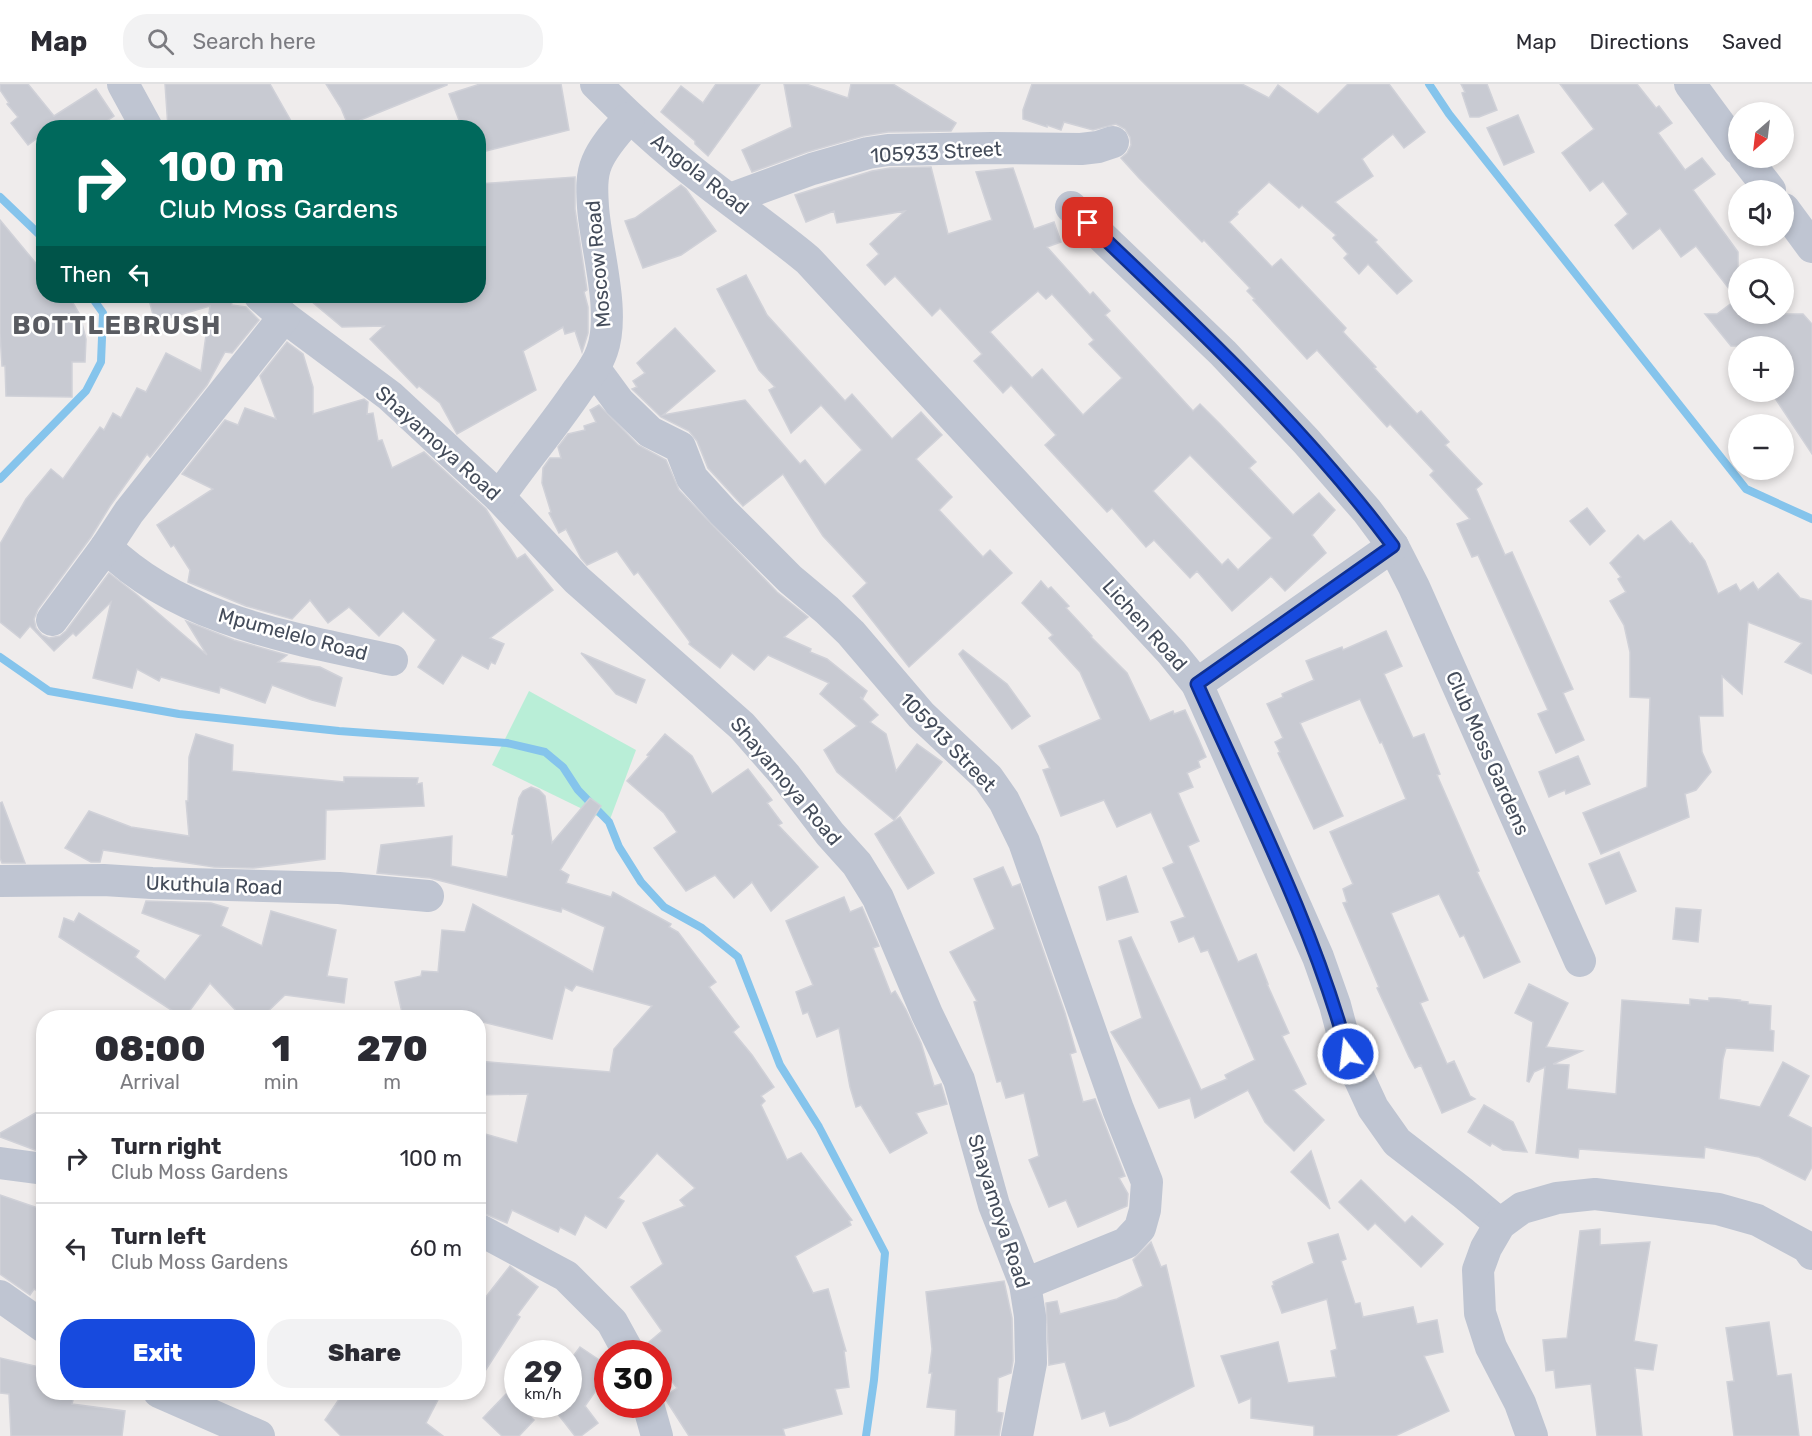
<!DOCTYPE html>
<html lang="en">
<head>
<meta charset="utf-8">
<style>
  :root { --surface:#fff; --page:#f2f2f3; --text:#2b2b33; --muted:#7c7c81; --line:#e1e1e2; --accent:#174ade }
  body { margin:0; font-family:Rubik,sans-serif; background:var(--page); color:var(--text); height:100vh; display:flex; flex-direction:column; font-size:22px; white-space:nowrap }
  * { box-sizing:border-box; margin:0 }
  p { font-size:20px; color:var(--muted) }
  .icon { flex:none; width:33px; height:33px; fill:none; stroke:currentColor; stroke-width:2; stroke-linecap:round; stroke-linejoin:round }
  .map { position:relative; flex:1; overflow:hidden }
  .details { position:absolute; left:36px; top:926px; width:450px; height:390px; display:flex; flex-direction:column; background:var(--surface); border-radius:24px; box-shadow:0 3px 9px #0003 }
  .details>* { flex:none }
  .top-card { position:absolute; left:36px; top:36px; width:450px; height:183px; border-radius:24px; box-shadow:0 3px 9px #0003; background:#00695c; color:#fff; overflow:hidden }
  .needle { width:39px; rotate:208deg }
  .controls { position:absolute; left:1728px; top:18px; display:grid; gap:12px }
  .controls a { display:grid; place-items:center; width:66px; height:66px; border-radius:50%; background:var(--surface); box-shadow:0 3px 9px #0003; font-size:30px }
  .speed { position:absolute; left:504px; top:1256px; display:flex; gap:12px; font-size:30px; font-weight:700; text-align:center }
  .speed>* { display:grid; place-content:center; width:78px; height:78px; border-radius:50%; background:var(--surface); box-shadow:0 3px 9px #0003; line-height:1 }
  .speed small { font-size:15px; font-weight:400 }
  .speed .limit { border:9px solid #d22; background:#fff; color:#111 }
  .pin { position:absolute; display:grid; place-items:center; width:51px; height:51px; color:#fff; margin:-26px; border-radius:12px; box-shadow:0 3px 9px #0006 }
  .me { position:absolute; width:66px; margin:-33px; rotate:345deg; stroke-linejoin:round; filter:drop-shadow(0 0 4px #0008) }
  .turn { display:flex; align-items:center; gap:21px; height:126px; padding:0 24px; font-size:27px }
  .turn .icon { width:78px; height:78px; stroke-width:2.5 }
  .turn b { display:block; font-size:42px; line-height:51px }
  .then { display:flex; align-items:center; height:57px; padding:0 24px; background:#0003; gap:12px; font-size:22px }
  .eta { display:flex; justify-content:space-evenly; align-items:center; height:102px; text-align:center }
  .eta b { font-size:36px; font-weight:800; line-height:42px }
  .cta { display:flex; gap:12px; margin-top:auto; padding:12px 24px }
  .cta a { flex:1; height:69px; border-radius:24px; background:var(--accent); color:#fff; font-size:24px; font-weight:800; line-height:69px; text-align:center }
  .cta a+a { background:var(--page); color:var(--text) }
  ul { padding:0; list-style:none }
  li { display:flex; align-items:center; gap:18px; height:90px; padding:0 24px; border-top:2px solid var(--line) }
  li div { flex:1 }
  li b { display:block; font-size:22px }
  li em { font-style:normal }
  header { display:flex; align-items:center; gap:36px; box-sizing:border-box; height:84px; padding:0 30px; background:var(--surface); border-bottom:2px solid var(--line) }
  header strong { font-size:28px }
  nav { display:flex; gap:33px; margin-inline-start:auto; font-size:21px }
  .search { width:420px; height:54px; background:var(--page); display:flex; align-items:center; gap:15px; box-sizing:border-box; padding:0 21px; border-radius:24px; color:var(--muted); font-size:22px }
  .map>svg:first-child { display:block }
</style>
</head>
<body>
<header>
<strong>Map</strong>
<div class="search"><svg class="icon" aria-label="search" viewBox="0 0 24 24"><circle cx="10" cy="10" r="6"/><path d="M15 15l6 6"/></svg>Search here</div>
<nav><a>Map</a><a>Directions</a><a>Saved</a></nav>
</header>
<div class="map">
<svg width="1812" height="1352" viewBox="0 0 1812 1352">
  <rect width="100%" height="100%" fill="#efecec"/>
  <!-- green -->
  <path fill="#b9eed7" d="M529,607L636,666L609,738L492,681Z"/>
  <g fill="none" stroke-linecap="round" stroke-linejoin="round">
    <!-- stream -->
    <g stroke="#85c4ec" stroke-width="8">
      <path d="M1429,0L1449,30L1746,405L1812,435"/>
      <path d="M0,113L44,155"/>
      <path d="M0,395L86,307L101,278L103,229L91,212"/>
      <path d="M0,573L49,607L179,630L339,647L507,659L545,668L563,683L578,706L609,738L619,763L641,798L664,823L702,844L738,873L780,981L819,1043L885,1169L874,1296L866,1352"/>
    </g>
  </g>
  <!-- building -->
  <g fill="#c8cad2" stroke="#d0d1d8" stroke-width="1.5" fill-rule="evenodd">
    <path d="M0,0H28L54,32L96,5L114,32L97,44H44V49L28,61L11,39L18,33L7,20L9,19L0,6Z"/>
    <path d="M165,0H270L295,44H168Z"/>
    <path d="M326,0H447V1L348,41L341,24Z"/>
    <path d="M480,0H561L569,46L478,69V44H462L449,10Z"/>
    <path d="M716,0H760L708,72L695,60V57L661,28L681,2L703,19Z"/>
    <path d="M784,0H806L848,14L851,0H893L956,39L951,47L888,48L863,52L807,68L752,88L742,66L792,43Z"/>
    <path d="M1032,0H1242L1269,14L1278,1L1318,30L1348,0H1389L1425,48L1404,64L1393,50L1362,75L1373,92L1335,118L1377,156L1375,158L1412,197L1397,210L1368,180L1359,190L1344,174L1348,170L1333,154L1336,151L1302,121L1299,124L1269,98L1237,128L1238,130L1229,138L1272,183L1281,175L1346,244L1343,248L1376,283L1374,284L1417,330L1421,327L1449,358L1445,361L1482,400L1476,405L1505,471L1512,468L1573,605L1563,609L1584,656L1556,669L1538,630L1548,626L1478,471L1472,473L1457,440L1470,435L1430,391L1434,387L1390,340L1387,343L1317,266L1307,275L1253,216L1255,215L1247,207L1250,204L1204,156L1202,158L1139,94L1121,74L1127,69L1131,61L1130,53L1125,45L1116,40L1093,46L1064,38L1061,46L1047,41V43L1023,35V26Z"/>
    <path d="M1461,0H1487L1497,26L1479,33H1470L1462,9L1465,8Z"/>
    <path d="M1560,0H1637L1656,24L1659,22L1672,39L1658,49L1685,86L1702,74L1715,90L1693,106L1738,168V230H1803L1812,240V370L1771,308H1784V262H1731L1705,230H1717L1737,215L1696,162L1681,173L1660,144L1633,165L1615,141L1628,130L1603,97L1590,107L1562,69L1594,45Z"/>
    <path d="M1518,31L1534,68L1504,81L1487,44Z"/>
    <path d="M931,83L948,150L992,136L976,88L1013,84L1034,145L1054,138L1061,158L1047,163L1090,211L1093,208L1110,227L1105,231L1193,327L1200,320L1220,340L1256,378L1249,384L1293,431L1319,409L1335,426L1312,451L1326,469L1285,507L1271,492L1232,527L1197,487L1190,494L1154,456L1146,463L1112,424L1107,428L1045,361L1056,351L1011,301L1003,309L974,277L982,270L940,224L932,232L895,192L885,201L867,181L879,170L870,160L905,127L837,139L834,127L806,138L795,111L872,87L890,84ZM1038,207L1046,215L1052,210L1094,256L1089,260L1122,294L1083,331L1042,285L1032,294L990,248ZM1190,371L1272,454L1238,486L1228,475L1222,481L1153,407Z"/>
    <path d="M575,93V125L587,206L584,208L588,223V249L583,265L582,268L575,247L565,250L563,243L523,267L536,306L457,350L440,319L419,302L417,304L370,255L384,242L342,243L305,212H353L409,218L408,212H478V100Z"/>
    <path d="M681,101L686,105L716,147L681,171L643,184L625,137L635,134Z"/>
    <path d="M0,136L44,189V212H69L80,231L86,255L85,278H72V313L6,312L5,282H2L0,249Z"/>
    <path d="M746,191L767,231L845,317L852,310L892,355L921,328L942,351L916,375L952,413L939,426L983,473L990,466L1012,489L909,583L853,512L867,499L823,452L783,390L743,422L708,384L697,357L689,347L661,333L632,305L637,303L633,297L645,289L637,279L675,244L715,287L663,331L745,316L800,380L805,376L825,401L862,366L821,321L791,349L769,306L775,303L759,286L717,205Z"/>
    <path d="M148,212H230L232,221L246,223L259,236L232,269L225,268L207,301L150,373L147,370L110,422L91,453L38,525L34,535L36,544L42,551L49,554L60,552L66,547L109,489L136,510L207,571L186,537L234,556L287,571L278,578L320,583L342,594L335,622L312,616L272,601L265,619L220,603L219,609L161,593L159,597L137,585L132,604L93,594L111,518L76,552L73,549L54,567L30,542L20,554L0,538V460L26,415L51,385L63,395L100,343L104,346L113,329L121,334L137,304L146,308L166,269L201,287L210,222L155,238Z"/>
    <path d="M287,258L303,270L313,303V330L364,315L368,318L367,330L373,329L378,357L382,356L392,384L424,368L486,425L517,475L525,470L553,506L490,554L504,560L495,580L491,578L488,585L462,571L443,600L418,583L436,556L403,527L379,552L349,523L328,539L310,516L292,535L246,522L188,498L190,486L174,461L171,463L157,441L213,405L182,390L225,336L238,341L245,324L276,335L260,292Z"/>
    <path d="M599,321L638,361L666,376L679,406L777,508L808,533L784,553L811,565L810,568L827,575L867,607L863,614L860,613L878,631L870,638L886,650L896,687L917,660L942,678L894,736L837,688L824,666L857,642L820,610L829,599L768,571L754,586L732,569L720,584L689,560L690,558L638,488L634,491L617,467L587,481L581,474L566,445L559,449L549,429L551,428L542,399L543,384L550,374H561L558,363L568,350L585,346L584,342L596,338L590,326Z"/>
    <path d="M1587,424L1605,447L1590,461L1570,437Z"/>
    <path d="M1671,437L1690,460L1692,459L1705,477L1718,510L1736,500L1740,507L1753,498L1758,506L1778,489L1800,514L1812,517V590L1785,578L1802,559L1748,538L1742,610L1722,592L1723,632H1699L1702,668L1711,688L1696,706L1685,710L1689,733L1601,770L1583,729L1647,703L1650,614L1630,613V568L1624,541L1610,517L1626,508L1618,495L1621,493L1610,479L1638,451L1644,457Z"/>
    <path d="M1041,497L1048,505L1051,503L1069,522L1066,524L1092,552L1091,553L1127,589L1150,637L1173,627L1174,630L1185,626L1198,654L1206,673L1198,677L1200,683L1187,689L1193,703L1178,709L1199,757L1188,762L1238,878L1256,870L1268,900H1267L1289,949L1282,952L1306,1000L1293,1006L1324,1036L1294,1067L1265,1038L1248,1006L1195,1034L1190,1014L1159,1024L1111,948L1142,934L1119,857L1131,853L1201,1006L1227,995L1225,991L1255,976L1208,866L1201,868L1194,852L1179,858L1171,838L1185,833L1163,784L1174,779L1151,728L1117,743L1104,716L1061,732L1043,686L1050,684L1039,662L1101,635L1080,588L1049,554L1053,551L1022,519Z"/>
    <path d="M1386,547L1402,582L1384,590L1413,654L1424,650L1440,690L1437,691L1479,787L1477,788L1520,878L1484,894L1464,851L1460,853L1439,810L1391,829L1428,916L1420,919L1447,980L1454,977L1470,1012L1475,1015L1442,1029L1421,981L1415,984L1409,973L1377,904L1379,903L1343,819L1347,818L1343,805L1353,800L1330,748L1406,715L1382,658L1380,659L1360,615L1300,639L1343,732L1314,745L1278,669L1280,668L1275,658L1283,654L1267,620L1283,613L1282,610L1314,596L1306,577L1342,563L1343,566Z"/>
    <path d="M963,566L1007,600L1030,632L1012,645L959,570Z"/>
    <path d="M581,569L645,596L636,619L616,610Z"/>
    <path d="M196,650L233,661L232,687L344,698V693L418,694L417,700L422,699L424,722L326,726L325,775L253,784L214,783L103,766L100,778H91L65,764L89,727L131,743L189,752L186,717H188L189,673Z"/>
    <path d="M665,650L692,672L712,710L748,685L772,716L767,719L782,739L778,741L818,783L771,827L752,798L734,814L715,791L686,807L654,764L677,748L664,729L627,697L649,672L647,671Z"/>
    <path d="M1578,672L1590,700L1566,710L1565,706L1549,713L1539,688Z"/>
    <path d="M531,703L539,706L545,712L552,759L590,714L601,722L560,786L569,791L566,799L611,813L613,808L671,840L669,843L678,848L716,898L709,903L739,943L733,948L752,971L774,1003L761,1012L765,1017L761,1021L787,1076L801,1069L852,1136L849,1137L851,1141L795,1172L813,1209L828,1205L846,1267H844L849,1303L835,1305L842,1330L783,1345L785,1352H689L664,1313L677,1304L662,1284L668,1279L649,1258L662,1247L631,1203L663,1180L643,1139L685,1122L680,1116L695,1104L657,1069L618,1114L624,1117L606,1144L585,1131L575,1151L560,1143L558,1148L512,1126L507,1139L478,1127V1048L517,1059L528,1010L478,1011V977L610,988L614,965L652,922L576,901L572,907L565,903L552,955L478,937V933H403L395,898L421,892L422,887L438,888L442,846L465,848L473,820L593,888L605,843L562,824L561,828L430,794L377,789L381,761L452,752L451,782L507,793L514,751L512,750L519,714L523,707Z"/>
    <path d="M2,718L25,779H2L0,774V719Z"/>
    <path d="M900,733L934,789L908,805L875,750Z"/>
    <path d="M1619,768L1636,807L1606,820L1589,780Z"/>
    <path d="M1003,783L1012,803L1020,800L1065,929L1076,968L1070,970L1083,1018L1095,1015L1125,1092L1119,1094L1128,1110L1127,1122L1078,1143L1066,1116L1049,1123L1029,1076L1039,1072L1024,1009L1006,1014L1001,997L997,998L974,918L977,917L950,868L995,845L974,795Z"/>
    <path d="M1126,792L1138,828L1107,836L1099,803Z"/>
    <path d="M844,813L850,828L862,823L879,862L873,864L891,910L895,907L906,926L921,959L934,1002L941,1000L947,1020L916,1029L927,1049L890,1069L861,1021L856,1023L850,1003L839,944L817,953L808,928L803,930L796,908L813,901L786,837Z"/>
    <path d="M146,817L211,819L228,824L221,842L262,862L271,827L336,846L327,892L347,895L344,919L285,911L262,933H242L210,899L185,933H182L59,853L64,834L74,838L79,829L139,867L135,873L165,896L201,851L142,829Z"/>
    <path d="M1676,824L1701,826L1698,858L1673,855Z"/>
    <path d="M1529,900L1568,919L1546,963L1582,967L1553,980L1569,981L1567,1005L1616,1010L1622,916L1690,921V915L1709,917V914H1718L1740,916L1739,917L1748,918V920L1771,922L1770,946L1774,947L1773,967L1726,964L1723,975L1719,1015L1760,1023L1783,978L1809,992L1788,1032L1812,1044V1083L1805,1096L1759,1073L1705,1063L1704,1074L1579,1065L1578,1074L1536,1069L1545,983L1534,988L1529,998L1527,997L1533,938L1515,929Z"/>
    <path d="M1484,1021L1513,1038L1527,1068L1503,1066L1492,1059L1490,1062L1468,1048Z"/>
    <path d="M44,1024V1067L35,1066L0,1053V1049Z"/>
    <path d="M1311,1067L1330,1125L1291,1088Z"/>
    <path d="M1361,1096L1405,1139L1412,1132L1443,1160L1421,1183L1375,1139L1368,1146L1339,1118Z"/>
    <path d="M0,1111L44,1126V1210L34,1205L30,1211L0,1190Z"/>
    <path d="M1600,1145V1161L1650,1158L1634,1257L1657,1261L1653,1286L1635,1284L1642,1352H1597L1591,1300L1556,1304L1554,1286L1546,1287L1543,1256L1567,1254L1580,1147Z"/>
    <path d="M1338,1150L1346,1175L1341,1177L1355,1220L1360,1219L1363,1233L1413,1223L1417,1240L1437,1236L1443,1268L1424,1272L1449,1327L1395,1352H1314V1342L1251,1334V1314L1239,1319L1221,1272L1278,1258L1288,1299L1336,1293L1331,1267L1337,1265L1327,1215L1282,1229L1272,1202L1274,1201L1273,1198L1314,1179L1308,1159Z"/>
    <path d="M1151,1158L1161,1183L1166,1181L1194,1302L1127,1336L1110,1342L1105,1327L1082,1335L1065,1278L1049,1281L1046,1219L1057,1217L1060,1230L1117,1215L1143,1202L1133,1176Z"/>
    <path d="M510,1182L538,1203L517,1231L520,1233L478,1298V1223Z"/>
    <path d="M1004,1197L1012,1234L1013,1277L1011,1289L998,1294L997,1328L1003,1329L999,1352H955L956,1326L927,1323L932,1289H929L932,1265L926,1208Z"/>
    <path d="M1769,1238L1777,1292L1791,1290L1799,1352H1734L1727,1298L1734,1297L1726,1244Z"/>
    <path d="M580,1263L608,1282V1289L585,1322L598,1339L581,1352H575L550,1320H568V1279Z"/>
    <path d="M0,1274L44,1284V1308H75L72,1320L125,1327L122,1352H11L9,1310L0,1309Z"/>
    <path d="M344,1308H442L426,1339L443,1352H341L325,1336Z"/>
    <path d="M506,1310L534,1336L519,1352H502L483,1334Z"/>
  </g>
  <g fill="none" stroke-linecap="round" stroke-linejoin="round">
    <!-- minor -->
    <g stroke="#bfc5d2" stroke-width="32">
      <path d="M123,0L147,44"/>
      <path d="M596,0C623,27 651,53 681,78C722,112 767,142 808,176L1171,568L1197,600L1318,873L1335,921L1348,970L1373,1024L1397,1058L1463,1109L1500,1140"/>
      <path d="M1690,0L1738,65"/>
      <path d="M1745,74L1770,106"/>
      <path d="M730,115L812,85L868,69L888,66L991,64L1081,65L1098,63L1113,58"/>
      <path d="M1071,123L1223,269L1306,357L1367,427L1393,462L1414,503L1580,877"/>
      <path d="M1784,125L1812,163"/>
      <path d="M260,212L284,233L390,312L499,413L577,496L742,642L785,691L830,750L857,780L878,814L927,930L959,996L994,1121L1025,1200L1030,1232L1031,1279L1017,1352"/>
      <path d="M594,284L619,318L650,348L680,363L692,394L723,428L790,495L827,526L851,549L921,631L988,694L1004,717L1024,758L1118,1025L1147,1098L1145,1126L1140,1144L1126,1159L1025,1200"/>
      <path d="M499,413C524,377 553,343 578,306C587,294 597,282 602,267C616,228 596,165 593,123C592,107 591,92 597,78C604,61 618,47 629,34"/>
      <path d="M106,463C181,537 293,554 392,576"/>
      <path d="M52,536L106,463L129,428L284,233"/>
      <path d="M1197,600L1393,462"/>
      <path d="M0,797L104,796L152,799L339,804L428,812"/>
      <path d="M0,1079L44,1085"/>
      <path d="M478,1145L566,1192L612,1238L629,1269"/>
      <path d="M0,1212L44,1243"/>
      <path d="M159,1308L259,1352"/>
      <path d="M648,1320L657,1352"/>
      <path d="M1532,1352L1520,1319L1491,1263L1480,1229L1478,1186L1486,1164L1500,1140L1522,1124L1557,1114L1595,1110L1718,1125L1757,1136L1807,1163L1812,1170"/>
    </g>
  </g>
  <g fill="none" stroke-linecap="round" stroke-linejoin="round">
    <!-- route casing -->
    <g stroke="#0f3090" stroke-width="15">
      <path id="route" d="M1088,139C1195,241 1304,343 1393,462L1197,600C1251,721 1313,841 1348,970"/>
    </g>
    <!-- route -->
    <use href="#route" stroke="#174ade" stroke-width="10"/>
  </g>
  <g text-anchor="middle" stroke-width="5" stroke-linejoin="round" paint-order="stroke">
    <!-- street labels -->
    <g font-size="20" fill="#444c5a" stroke="#fff">
      <text transform="translate(936 68) rotate(-3)" y="7">105933 Street</text>
      <text transform="translate(700 90) rotate(38)" y="7">Angola Road</text>
      <text transform="translate(598 180) rotate(-95)" y="7">Moscow Road</text>
      <text transform="translate(438 359) rotate(42)" y="7">Shayamoya Road</text>
      <text transform="translate(1145 541) rotate(48)" y="7">Lichen Road</text>
      <text transform="translate(293 550) rotate(15)" y="7">Mpumelelo Road</text>
      <text transform="translate(948 658) rotate(46)" y="7">105913 Street</text>
      <text transform="translate(1488 669) rotate(66)" y="7">Club Moss Gardens</text>
      <text transform="translate(786 697) rotate(50)" y="7">Shayamoya Road</text>
      <text transform="translate(214 801) rotate(2)" y="7">Ukuthula Road</text>
      <text transform="translate(999 1127) rotate(72)" y="7">Shayamoya Road</text>
    </g>
    <!-- district labels -->
    <g font-size="26" font-weight="bold" letter-spacing="1.5" fill="#595b61" stroke="#fff">
      <text x="117" y="250">BOTTLEBRUSH</text>
    </g>
  </g>
</svg>
<div class="controls">
<a><svg class="needle" viewBox="-14 -14 28 28"><path d="M0-13l5 13h-10z" fill="#e53935"/><path d="M0 13l5-13h-10z" fill="#7c7c81"/></svg></a>
<a><svg class="icon" aria-label="sound" viewBox="0 0 24 24"><path d="M4 9h4l5-4v14l-5-4H4zM17 9q2 3 0 6"/></svg></a>
<a><svg class="icon" aria-label="search" viewBox="0 0 24 24"><circle cx="10" cy="10" r="6"/><path d="M15 15l6 6"/></svg></a>
<a>+</a>
<a>−</a>
</div>
<div class="speed"><div>29<small>km/h</small></div><div class="limit">30</div></div>
<div class="pin" style="left:1088px;top:139px;background:#d93025"><svg class="icon" aria-label="arrive" viewBox="0 0 24 24"><path d="M6 21V4h12l-3 4 3 4H6"/></svg></div>
<svg class="me" style="left:1348px;top:970px" viewBox="-20 -20 40 40"><circle r="17" fill="#174ade" stroke="#fff" stroke-width="3"/><path d="M0-11L8 9 0 5-8 9z" fill="#fff"/></svg>
<div class="top-card">
<div class="turn"><svg class="icon" aria-label="right" viewBox="0 0 24 24"><path d="M7 20v-9h11M14 6l5 5-5 5"/></svg><div><b>100 m</b>Club Moss Gardens</div></div>
<div class="then">Then<svg class="icon" aria-label="left" viewBox="0 0 24 24"><path d="M17 20v-9H6M10 6l-5 5 5 5"/></svg></div>
</div>
<section class="details">
<div class="eta">
<div><b>08:00</b><p>Arrival</p></div>
<div><b>1</b><p>min</p></div>
<div><b>270</b><p>m</p></div>
</div>
<ul>
<li><svg class="icon" aria-label="right" viewBox="0 0 24 24"><path d="M7 20v-9h11M14 6l5 5-5 5"/></svg><div><b>Turn right</b><p>Club Moss Gardens</p></div><em>100 m</em></li>
<li><svg class="icon" aria-label="left" viewBox="0 0 24 24"><path d="M17 20v-9H6M10 6l-5 5 5 5"/></svg><div><b>Turn left</b><p>Club Moss Gardens</p></div><em>60 m</em></li>
</ul>
<div class="cta"><a>Exit</a><a>Share</a></div>
</section>
</div>
</body>
</html>
